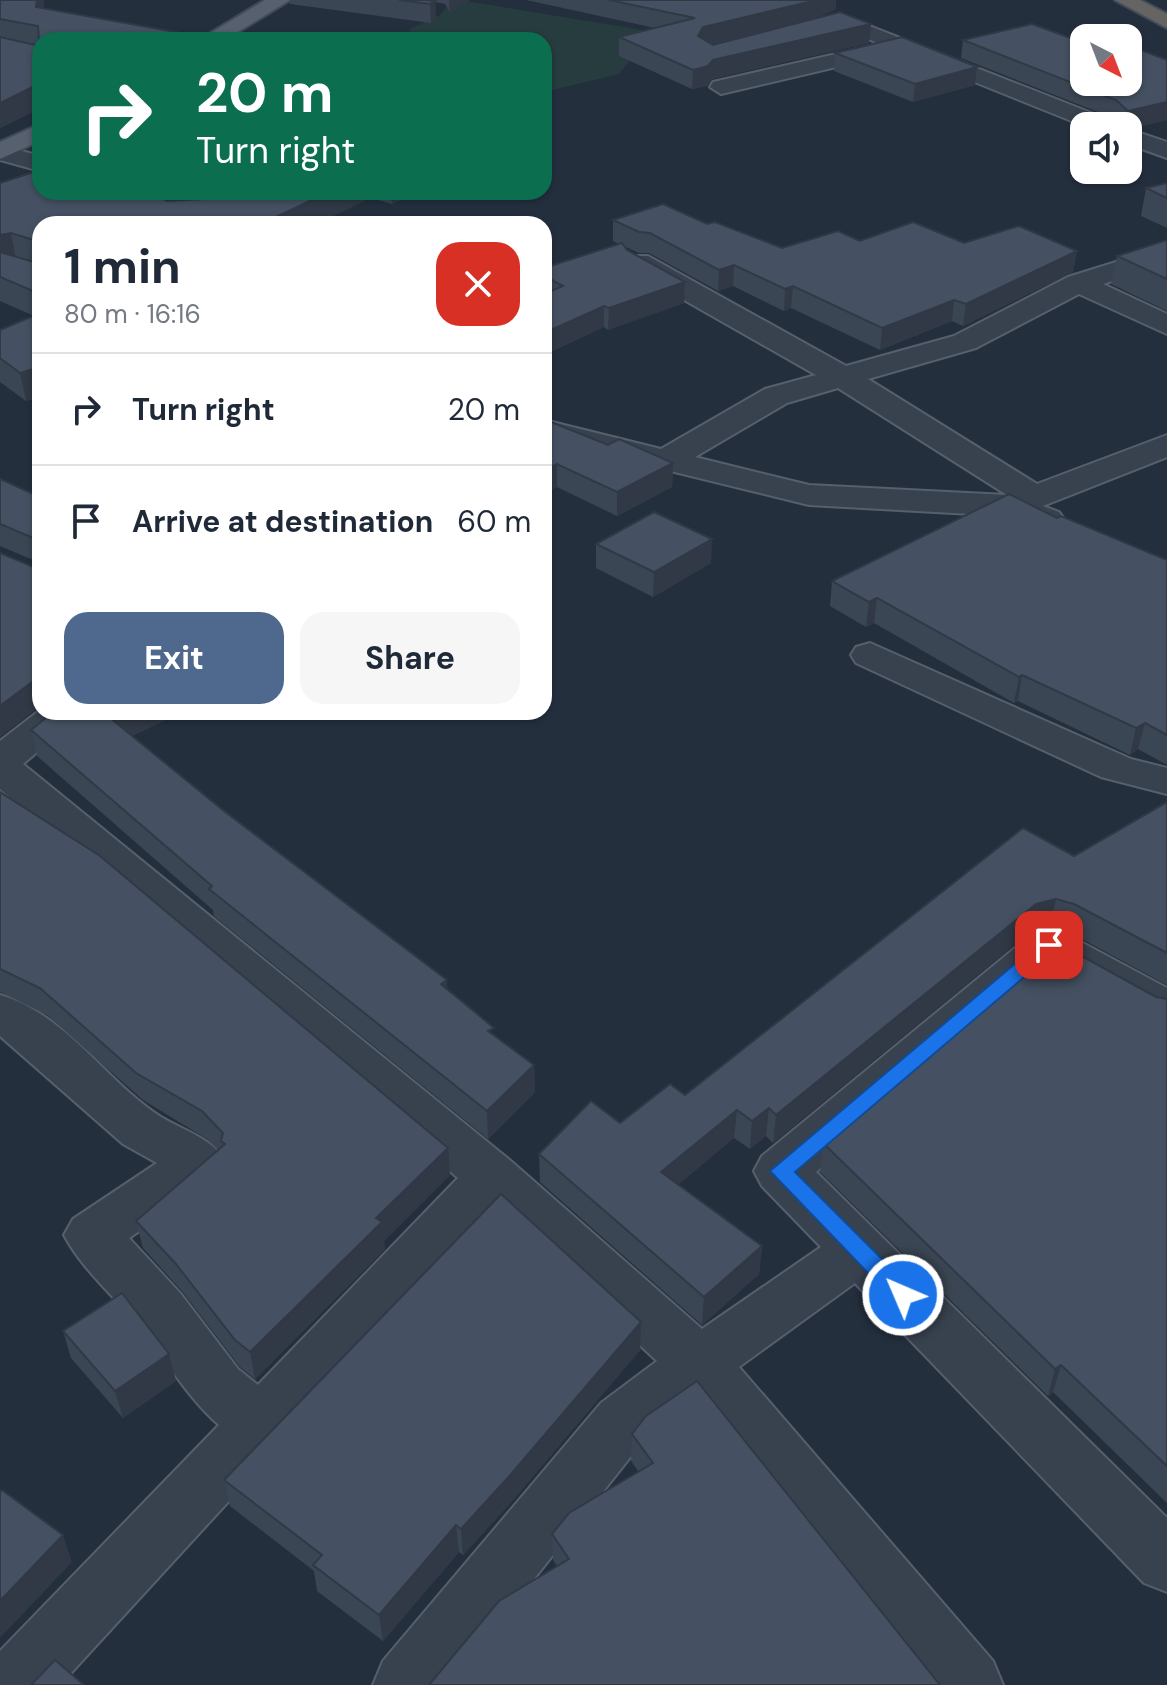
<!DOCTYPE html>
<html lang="en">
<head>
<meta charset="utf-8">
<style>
  :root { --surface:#fff; --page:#f6f6f7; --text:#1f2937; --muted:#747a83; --line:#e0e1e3; --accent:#4f688e }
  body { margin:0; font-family:"DM Sans",sans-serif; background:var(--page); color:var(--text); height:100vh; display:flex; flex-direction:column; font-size:30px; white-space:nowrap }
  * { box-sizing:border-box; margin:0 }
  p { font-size:26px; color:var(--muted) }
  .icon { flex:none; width:44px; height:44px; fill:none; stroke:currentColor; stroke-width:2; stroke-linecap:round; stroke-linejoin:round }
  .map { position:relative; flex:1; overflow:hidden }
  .details { position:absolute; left:32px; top:216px; width:520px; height:504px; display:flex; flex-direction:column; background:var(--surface); border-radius:24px; box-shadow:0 2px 6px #0004 }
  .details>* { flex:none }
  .top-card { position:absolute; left:32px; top:32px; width:520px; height:168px; border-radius:24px; box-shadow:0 2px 6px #0004; background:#0b6e4f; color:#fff; overflow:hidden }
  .needle { width:52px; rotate:138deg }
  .buttons { position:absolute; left:1070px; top:24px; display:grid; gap:16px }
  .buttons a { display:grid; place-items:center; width:72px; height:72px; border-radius:16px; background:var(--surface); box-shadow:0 2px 6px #0004; font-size:40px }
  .pin { position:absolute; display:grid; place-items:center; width:68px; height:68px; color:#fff; margin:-34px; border-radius:16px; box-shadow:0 4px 12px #0006 }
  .me { position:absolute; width:88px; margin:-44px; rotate:315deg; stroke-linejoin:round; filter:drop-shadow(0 0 6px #0008) }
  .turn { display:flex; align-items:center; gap:28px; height:168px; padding:0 32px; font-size:36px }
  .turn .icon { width:104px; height:104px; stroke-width:2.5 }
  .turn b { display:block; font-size:56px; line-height:68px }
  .round { display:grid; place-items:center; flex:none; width:84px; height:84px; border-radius:24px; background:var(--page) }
  .headline { display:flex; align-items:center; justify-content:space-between; height:136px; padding:0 32px }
  h1 { font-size:48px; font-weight:700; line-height:60px }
  .cta { display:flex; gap:16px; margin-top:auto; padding:16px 32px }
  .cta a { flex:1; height:92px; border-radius:24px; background:var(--accent); color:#fff; font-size:32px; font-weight:700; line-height:92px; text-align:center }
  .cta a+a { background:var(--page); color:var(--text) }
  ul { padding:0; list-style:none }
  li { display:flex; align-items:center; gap:24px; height:112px; padding:0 32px; border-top:2px solid var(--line) }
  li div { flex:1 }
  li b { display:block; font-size:30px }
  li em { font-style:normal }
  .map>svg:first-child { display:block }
</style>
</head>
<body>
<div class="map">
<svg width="1167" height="1685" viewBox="0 0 1167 1685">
  <rect width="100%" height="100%" fill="#242f3e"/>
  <!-- green -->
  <path fill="#263c3f" d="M452,0H460L661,33L644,42L619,74L544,92V40H406L410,29L440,15Z"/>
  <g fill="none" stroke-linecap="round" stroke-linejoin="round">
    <!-- minor casing -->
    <g stroke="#565f6c" stroke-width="4">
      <g id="minor">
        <path d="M839,14L1112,121L1116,126H1084L900,52L721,94L710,87L713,82L880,44L832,24L829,20L832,16Z"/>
        <path d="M1128,129L1167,142V158L1128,144Z"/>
        <path d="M0,145L40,156V171L0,160Z"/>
        <path d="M1167,246V263L1103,284L1167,314V334L1079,294L976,348L868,379L1037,484L1167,435V457L1043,506L1059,512L1064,519L1059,526L1047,529L1007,516L809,505L544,440V420L661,449L765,389L816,375L628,268L624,262L628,256H648L846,366L954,336L1068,277ZM838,388L1007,495L809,485L695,457L787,403Z"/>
        <path d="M870,643L1131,759L1167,768V794L1101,777L856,663L851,655L856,647Z"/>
        <path d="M40,710L84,712L23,764L512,1162L702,1329L821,1247L762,1186L754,1171L762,1156L1032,934L1049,929L1066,934L1167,988V1027L1150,1022L1053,968L816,1172L1167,1518V1592L1144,1583L855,1283L739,1367L993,1661L1003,1685H926L694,1401L643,1441L450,1685H373L383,1661L601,1403L657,1361L495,1211L60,1685H0V1651L219,1425C186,1396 166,1359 138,1325C114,1296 82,1269 64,1235L73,1219L157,1163L123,1144L0,1036V995C66,1014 105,1081 161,1117C184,1131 212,1138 226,1162L218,1177L129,1238L180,1293L238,1369L258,1385L458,1178L0,789V741Z"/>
      </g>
    </g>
    <!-- primary casing -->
    <g stroke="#414a57" stroke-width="4">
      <g id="primary">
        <path d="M265,0H290L225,40H199Z"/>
        <path d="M40,124V141L0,159V142Z"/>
      </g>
    </g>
    <!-- trunk casing -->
    <g stroke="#434c59" stroke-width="4">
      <path id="trunk" d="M1115,0H1140L1167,14V28Z"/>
    </g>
    <!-- minor -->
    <use href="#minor" fill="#38414e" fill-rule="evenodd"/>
    <!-- primary -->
    <use href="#primary" fill="#56606e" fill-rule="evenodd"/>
    <!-- trunk -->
    <use href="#trunk" fill="#656462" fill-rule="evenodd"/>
  </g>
  <!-- wall -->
  <g fill="#3b4654" fill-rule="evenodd">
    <path d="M0,0H44L40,40V108L0,128Z"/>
    <path d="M290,0H470L450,12L445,4L435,2L436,20L431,23L290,4Z"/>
    <path d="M526,0H836V9L818,17L869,43L712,79L707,86L692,89L619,56V37L655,28ZM770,30L713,45L711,44L734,39Z"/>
    <path d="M963,40L1084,43L1167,60V120L1128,129V126H1121L1113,118L961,58Z"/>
    <path d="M835,53L977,67L975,85L913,102L834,71Z"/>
    <path d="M0,183L167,201H174L156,192H417L392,204L371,198L40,224V397L26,401L0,382V330L34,316L0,301Z"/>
    <path d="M1167,183V228L1141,216L1146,188Z"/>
    <path d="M613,220L707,224L782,248L860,241L964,243L1077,251L1073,272L963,326L952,321L880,350L791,308L784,311L733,286L718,291L649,253H639L624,246L627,250L685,282L684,303L608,330L604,327L544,355V268L619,244L613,241Z"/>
    <path d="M1167,240V311L1111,284L1117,256Z"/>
    <path d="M544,421L608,445L673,463L672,487L617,516L557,487L544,493Z"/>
    <path d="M0,479L40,497V708H38L0,553L33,567L38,564V562L0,546Z"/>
    <path d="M1057,518L1167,560V765L1138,749L1130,755L1018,701L1014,703L874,623L866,627L830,606L832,581Z"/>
    <path d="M596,544L711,563L653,597L596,568Z"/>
    <path d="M182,712L132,736L447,989L495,1036L534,1065L535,1092L488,1139L214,916L213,910L37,756L31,730Z"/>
    <path d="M0,792L450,1175L384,1241L385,1249L255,1379L240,1367L182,1291L143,1248L136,1221L218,1150L207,1139L143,1100L47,1015L0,992Z"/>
    <path d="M1167,802V985L1067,931L1050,926L1030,932L773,1143L766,1136L750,1149L734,1138L678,1184L762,1246L759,1274L702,1325L540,1182L539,1154L620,1123L685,1095L1074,856Z"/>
    <path d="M1156,997L1167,999V1503L1053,1392L1048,1396L820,1172L824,1144Z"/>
    <path d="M641,1322L640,1350L514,1499L463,1555L459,1552L383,1641L317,1591L314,1571L230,1506L224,1480Z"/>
    <path d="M63,1331L176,1381L123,1418L71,1358Z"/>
    <path d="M632,1434L940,1685L557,1566L553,1560L552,1534L639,1472L631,1461Z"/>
  </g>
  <!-- shaded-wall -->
  <g fill="#303945">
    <path d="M37,0H44L40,29L36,7Z"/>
    <path d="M449,0H470L450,12Z"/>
    <path d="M817,0H836V9L814,19L702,46L698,36L703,27Z"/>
    <path d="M435,1L436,20L431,23L430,4Z"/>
    <path d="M871,24L869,43L712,79L707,86L692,89L693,70L713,60Z"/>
    <path d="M977,67L975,85L913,102L915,84Z"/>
    <path d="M38,84L40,98V108L0,128V103Z"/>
    <path d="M1167,102V120L1128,129V126H1126L1128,111Z"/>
    <path d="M329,192H371V198L317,224H261Z"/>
    <path d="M391,192H417L392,204Z"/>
    <path d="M11,233L16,259L0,266V235Z"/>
    <path d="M1077,251L1073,272L963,326L966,304Z"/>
    <path d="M734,265L733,286L718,291L719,270Z"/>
    <path d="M685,282L684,303L608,330L609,308Z"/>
    <path d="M793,286L791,308L784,311L785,289Z"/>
    <path d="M954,300L952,321L880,350L882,328Z"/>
    <path d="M604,306V327L544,355V333Z"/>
    <path d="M40,367V397L26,401L20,373Z"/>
    <path d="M673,463L672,487L617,516V492Z"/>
    <path d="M557,464V487L545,493L544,470Z"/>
    <path d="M712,539L711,563L653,597L654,572Z"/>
    <path d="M877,598L874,623L866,627L869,602Z"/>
    <path d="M1022,675L1018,701L1014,703L1019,677Z"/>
    <path d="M32,682L38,708L0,737V706Z"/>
    <path d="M122,712H182L115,744L110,718Z"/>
    <path d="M1145,723L1138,749L1130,755L1136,728Z"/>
    <path d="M1056,899L1050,926L1030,932L773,1143L776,1115L1036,904Z"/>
    <path d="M447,980L448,1007L441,984Z"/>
    <path d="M534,1065L535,1092L488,1139L487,1111Z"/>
    <path d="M769,1108L766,1136L750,1149L752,1121Z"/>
    <path d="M737,1110L734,1138L660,1200L661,1172Z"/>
    <path d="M448,1148L450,1175L384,1241L385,1249L255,1379L250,1352L376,1218Z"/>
    <path d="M762,1246L759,1274L702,1325L704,1297Z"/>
    <path d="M641,1322L640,1350L514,1499L463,1555L461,1529Z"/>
    <path d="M169,1354L176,1381L123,1418L115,1391Z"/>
    <path d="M1061,1365L1053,1392L1048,1396L1055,1369Z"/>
    <path d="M456,1525L459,1552L383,1641L379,1615Z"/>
    <path d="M63,1535L72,1562L0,1638V1601Z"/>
  </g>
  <!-- building -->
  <g fill="#455162" stroke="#303945" stroke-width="2">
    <path d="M0,0H37L36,7L220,40H40V85L38,84L0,103V37L35,45L39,42L38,26L0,19Z"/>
    <path d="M399,0H425L435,1L430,4Z"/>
    <path d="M609,0H817L703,27L698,36L713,45L840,12L871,24L713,60L708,66L693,70L619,37L695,18Z"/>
    <path d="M1032,24L1084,43V82H1128V45L1167,60V102L1128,111L1116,100L963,40Z"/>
    <path d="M902,37L977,67L915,84L835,53Z"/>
    <path d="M40,170V192H149L167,201L205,199L200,192H329L261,224H40V294L0,277V252L37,263V241L11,233L0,235V183Z"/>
    <path d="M1167,183V198L1146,188Z"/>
    <path d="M663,204L707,224L715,222L782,248L838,231L860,241L913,222L964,243L1019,226L1077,251L966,304L954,300L882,328L793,286L785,289L734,265L719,270L650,233L639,232L613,220Z"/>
    <path d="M1167,240V279L1117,256Z"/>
    <path d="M622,243L627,250L685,282L609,308L604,306L544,333V294L563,286L544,276V268Z"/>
    <path d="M40,313V367L20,373L0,358V330Z"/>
    <path d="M546,420L608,445L619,439L673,463L617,492L557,464L544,470V421Z"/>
    <path d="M0,479L40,497V682H32L0,706V553L33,567L38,564V540L0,524Z"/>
    <path d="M1009,494L1057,518L1061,516L1167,560V735L1145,723L1136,728L1022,675L1019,677L877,598L869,602L832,581Z"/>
    <path d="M654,512L712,539L654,572L596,544Z"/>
    <path d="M53,712H122L110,718L224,811L447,980L441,984L494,1028L488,1031L534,1065L487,1111L209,889L212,886L31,730Z"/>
    <path d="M0,792L100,856L448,1148L376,1218L382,1222L250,1352L235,1340L176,1264L136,1221L225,1144L221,1141L223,1133L202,1111L136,1073L40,988L0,969Z"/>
    <path d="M1167,802V953L1074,904L1056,899L1036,904L776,1115L769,1108L752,1121L737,1110L661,1172L762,1246L704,1297L539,1154L591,1101L620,1123L670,1084L685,1095L1023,828L1074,856Z"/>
    <path d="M1060,944L1156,997L1167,999V1466L1061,1365L1055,1369L824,1144Z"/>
    <path d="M501,1194L641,1322L512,1473L461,1529L456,1525L379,1615L313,1565L322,1555L224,1480Z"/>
    <path d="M122,1293L169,1354L115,1391L63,1331Z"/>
    <path d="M697,1381L940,1685H429L499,1601L569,1559L552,1534L569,1513L653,1463L632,1434L646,1416Z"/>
    <path d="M2,1490L63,1535L0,1601V1492Z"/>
    <path d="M55,1660L84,1685H31Z"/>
  </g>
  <!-- route -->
  <path fill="#1a73e8" stroke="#114b97" stroke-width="2" d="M1049,939L1058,945L1056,950L795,1172L911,1288L915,1295L911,1301L903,1304L895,1301L770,1171L1042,941Z"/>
</svg>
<div class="buttons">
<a><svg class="needle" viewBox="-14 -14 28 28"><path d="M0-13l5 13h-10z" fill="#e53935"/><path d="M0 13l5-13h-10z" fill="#747a83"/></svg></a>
<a><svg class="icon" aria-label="sound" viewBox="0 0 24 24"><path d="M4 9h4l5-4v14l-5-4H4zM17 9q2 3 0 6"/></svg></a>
</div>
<div class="pin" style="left:1049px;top:945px;background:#d93025"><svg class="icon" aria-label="arrive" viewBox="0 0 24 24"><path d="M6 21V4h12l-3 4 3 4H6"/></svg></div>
<svg class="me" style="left:903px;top:1295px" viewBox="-20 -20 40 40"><circle r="17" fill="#1a73e8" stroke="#fff" stroke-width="3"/><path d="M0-11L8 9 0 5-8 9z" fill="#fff"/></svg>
<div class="top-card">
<div class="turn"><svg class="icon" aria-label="right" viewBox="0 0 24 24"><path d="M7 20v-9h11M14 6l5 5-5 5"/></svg><div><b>20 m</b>Turn right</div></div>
</div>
<section class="details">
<div class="headline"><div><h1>1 min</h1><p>80 m · 16:16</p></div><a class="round" style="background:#d93025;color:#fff"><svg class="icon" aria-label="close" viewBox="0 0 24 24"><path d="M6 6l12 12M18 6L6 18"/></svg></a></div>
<ul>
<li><svg class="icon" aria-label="right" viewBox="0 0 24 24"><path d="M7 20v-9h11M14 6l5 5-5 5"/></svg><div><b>Turn right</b></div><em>20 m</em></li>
<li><svg class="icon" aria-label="arrive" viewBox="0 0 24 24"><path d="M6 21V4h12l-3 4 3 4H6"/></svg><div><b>Arrive at destination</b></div><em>60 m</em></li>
</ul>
<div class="cta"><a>Exit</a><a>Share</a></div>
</section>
</div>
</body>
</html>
